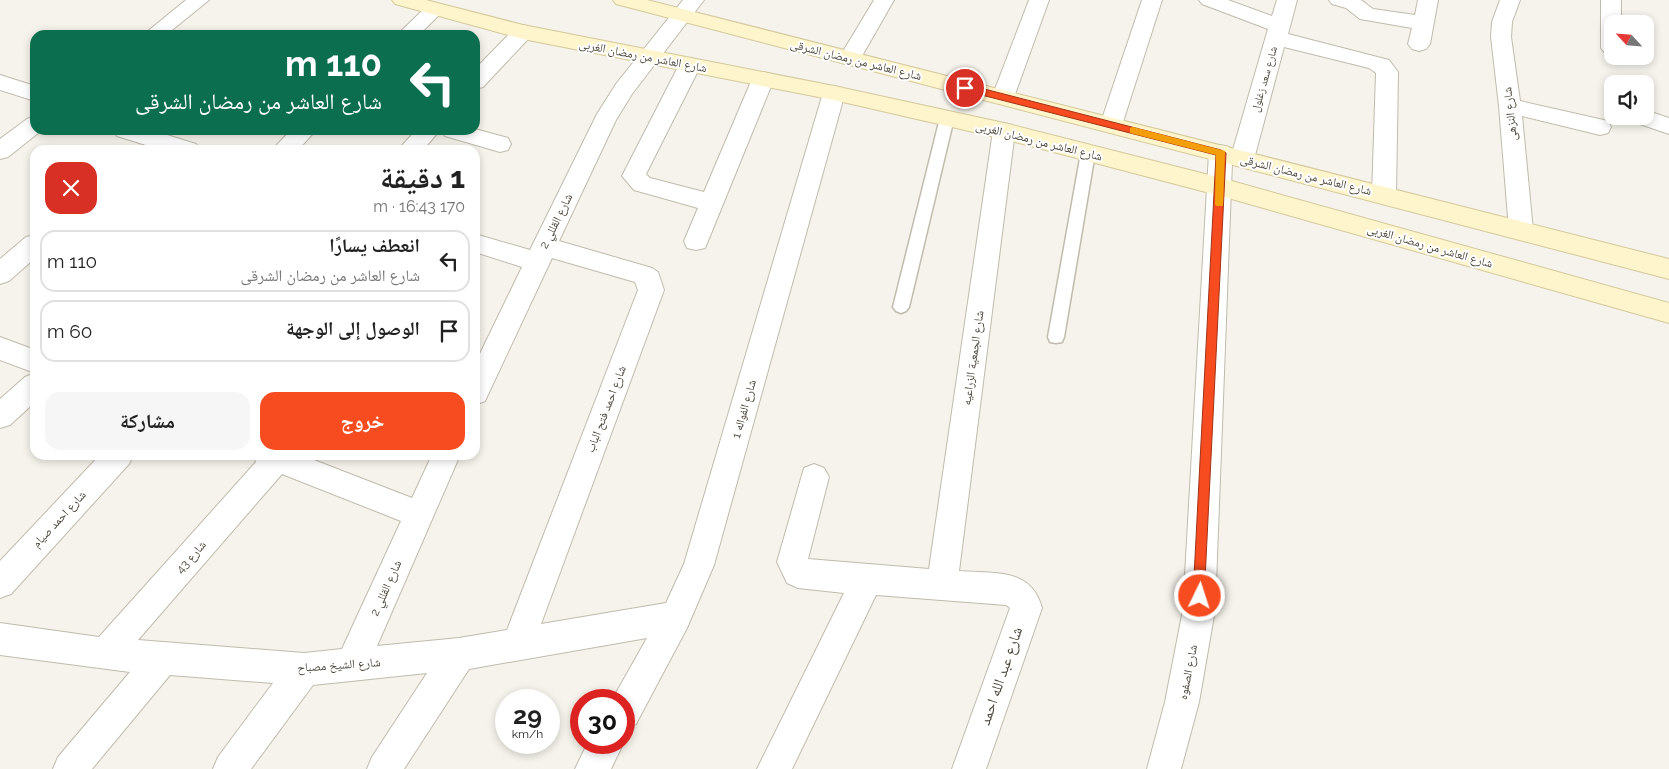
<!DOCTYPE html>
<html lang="ar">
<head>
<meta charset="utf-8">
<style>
  :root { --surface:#fff; --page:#f6f6f6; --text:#222; --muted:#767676; --line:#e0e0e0; --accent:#f74c20 }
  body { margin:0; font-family:Raleway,"Noto Naskh Arabic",sans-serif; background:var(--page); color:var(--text); direction:rtl; height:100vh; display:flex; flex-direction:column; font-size:19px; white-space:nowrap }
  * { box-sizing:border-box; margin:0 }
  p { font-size:16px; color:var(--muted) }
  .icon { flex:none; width:28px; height:28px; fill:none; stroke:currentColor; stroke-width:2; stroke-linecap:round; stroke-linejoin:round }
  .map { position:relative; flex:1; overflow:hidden; direction:ltr }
  .drawer { position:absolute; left:30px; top:145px; width:450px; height:315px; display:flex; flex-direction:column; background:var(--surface); border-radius:15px; box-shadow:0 2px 8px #0003; direction:rtl }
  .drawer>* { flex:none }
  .hud { position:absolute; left:30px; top:30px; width:450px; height:105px; border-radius:15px; box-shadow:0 2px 8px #0003; direction:rtl; background:#0b6e4f; color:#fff; overflow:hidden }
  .needle { width:32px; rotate:296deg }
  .buttons { position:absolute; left:1604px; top:15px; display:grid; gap:10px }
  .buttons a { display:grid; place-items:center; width:50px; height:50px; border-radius:10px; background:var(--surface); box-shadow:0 2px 8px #0003; font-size:25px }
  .speed { position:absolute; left:495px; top:689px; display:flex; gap:10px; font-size:25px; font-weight:700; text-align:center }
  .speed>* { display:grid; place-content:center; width:65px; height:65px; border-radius:50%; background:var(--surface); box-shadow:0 2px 8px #0003; line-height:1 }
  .speed small { font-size:12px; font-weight:400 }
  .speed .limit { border:8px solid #d22; background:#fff; color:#111 }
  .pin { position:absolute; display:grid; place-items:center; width:42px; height:42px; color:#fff; margin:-21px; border:2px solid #fff; border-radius:50%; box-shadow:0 1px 5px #0007 }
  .me { position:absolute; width:55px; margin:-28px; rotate:4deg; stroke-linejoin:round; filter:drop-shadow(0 0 4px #0008) }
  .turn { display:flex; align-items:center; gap:18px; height:105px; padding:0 15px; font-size:22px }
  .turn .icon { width:65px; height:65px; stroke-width:2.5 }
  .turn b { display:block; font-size:35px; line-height:42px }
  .round { display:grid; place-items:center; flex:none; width:52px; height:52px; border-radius:15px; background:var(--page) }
  .overview { display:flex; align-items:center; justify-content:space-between; height:85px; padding:0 15px }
  h1 { font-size:30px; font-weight:700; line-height:38px }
  .primary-button { display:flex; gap:10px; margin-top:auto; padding:10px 15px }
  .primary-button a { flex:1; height:58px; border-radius:15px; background:var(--accent); color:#fff; font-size:20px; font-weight:700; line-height:58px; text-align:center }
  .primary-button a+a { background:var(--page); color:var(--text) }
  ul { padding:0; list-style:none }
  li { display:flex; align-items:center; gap:15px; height:62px; margin:0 10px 8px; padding:0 5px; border:2px solid var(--line); border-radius:15px }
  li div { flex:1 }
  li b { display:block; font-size:19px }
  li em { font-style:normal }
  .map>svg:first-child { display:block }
</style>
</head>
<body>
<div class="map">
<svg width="1669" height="769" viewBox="0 0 1669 769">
  <rect width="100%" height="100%" fill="#f5f3eb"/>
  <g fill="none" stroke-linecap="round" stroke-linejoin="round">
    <!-- lane casing -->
    <g stroke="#c1bbad" stroke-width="3">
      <g id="lane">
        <path d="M947,113L954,118L909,307L906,311L901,313L896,311L893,307L940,118Z"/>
        <path d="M1088,148L1095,153L1064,337L1062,342L1056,343L1050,342L1048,337L1081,153Z"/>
      </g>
    </g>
    <!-- street casing -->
    <g stroke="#c1bbad" stroke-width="2">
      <g id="street">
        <path d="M186,0H209L166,35H143Z"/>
        <path d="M683,0H704L632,94L616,120L559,241L652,268L658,272L664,290L541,624L666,603L684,564L823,93L826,88L834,86L842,88L845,93L714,565L687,628L636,724L624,729V700H612L647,638L469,669L404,769H367L372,757L427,673L313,685L251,769H213L218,757L273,683L170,675L92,769H53L58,757L130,672L0,655V623L99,637L256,462L253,455H301L412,498L432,455H460L377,646L459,638L507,630L638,290L635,282L552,258L485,401L475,405V364L522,267L475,252V234L530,250L597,114L616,84ZM282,474L401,521L342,649L304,653L138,640Z"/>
        <path d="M874,0H894L858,63L850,65L842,63L839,58Z"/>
        <path d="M1029,0H1049L1014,97L1011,102L1003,104L995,102L992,97Z"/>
        <path d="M1142,0H1162L1122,125L1119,130L1111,133L1103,130L1100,125Z"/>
        <path d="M1199,0H1228L1272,16L1277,0H1297L1288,34L1389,60L1398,72L1396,195L1392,201L1384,204L1376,201L1372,195L1376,73L1369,68L1284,47L1254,159L1250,165L1242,167L1232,162L1215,610L1199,702L1181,769H1147L1165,702L1183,610L1209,153L1213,147L1221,145L1229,147L1232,153L1268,29L1202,4Z"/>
        <path d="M1329,0H1361L1373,9L1415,15L1418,0H1438L1430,44L1426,49L1419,51L1412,49L1408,44L1412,28L1360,19L1346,8L1332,4Z"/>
        <path d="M1500,0H1520L1512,22L1511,37L1520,101L1608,121L1611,127L1608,133L1600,135L1522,116L1533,230L1530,236L1521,239L1512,236L1509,230L1499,106L1491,37L1492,22Z"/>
        <path d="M1601,0H1621V24H1612V55L1605,53L1601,48Z"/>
        <path d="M435,3L442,5L445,9L419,35H397L428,5Z"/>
        <path d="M523,25L530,27L533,32L530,37L483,87L475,89V69L516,27Z"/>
        <path d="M690,58L698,60L701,65L646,174L650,178L704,192L752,79L755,74L763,72L771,74L774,79L708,241L705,248L696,250L687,248L684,241L698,208L634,190L622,176L679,65L682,60Z"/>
        <path d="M0,75L35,86V101L0,90Z"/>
        <path d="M1645,110L1669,118V134L1631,121L1628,116H1645Z"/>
        <path d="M35,116V130H42L8,157L0,159V139L27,119Z"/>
        <path d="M1004,123L1012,125L1015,131L959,571C994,574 1031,567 1042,608L986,769H952L1010,608L1006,605L876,595L792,769H757L844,593L798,588L787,583L777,562L804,468L814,464L824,468L829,477L808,559L929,569L993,131L996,125Z"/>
        <path d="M475,129L508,138L511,144L508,150L500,152L445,136L442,130Z"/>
        <path d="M114,130H151L196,144L200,150H162L117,136Z"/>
        <path d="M291,130H316L298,150H272Z"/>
        <path d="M416,130H440L423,150H398Z"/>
        <path d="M35,235V258L9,281L0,284V259L26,237Z"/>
        <path d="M0,337L35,350V373L0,360Z"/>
        <path d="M35,373V402L10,425L0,428V399L25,377Z"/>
        <path d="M100,455H133L129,464L11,594L0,598V561Z"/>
        <path d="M624,741V742L611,769H575L588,742Z"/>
      </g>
    </g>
    <!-- secondary casing -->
    <g stroke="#d4c89b" stroke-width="2">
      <g id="secondary">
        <path d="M392,0H426L523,25L834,86L1004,123L1221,178L1669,303V323L1221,196L1004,139L834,100L523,39L395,4Z"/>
        <path d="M613,0H647L1669,259V279L616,4Z"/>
      </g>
    </g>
    <!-- lane -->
    <use href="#lane" fill="#fff" fill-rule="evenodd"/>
    <!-- street -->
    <use href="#street" fill="#fff" fill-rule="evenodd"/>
    <!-- secondary -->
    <use href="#secondary" fill="#fef5cc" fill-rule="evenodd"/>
  </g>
  <!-- route -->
  <path fill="#f74c20" stroke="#a13115" d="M965,84L1221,150L1226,153L1204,600L1200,602L1195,600L1193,596L1216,155L962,90L960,88Z"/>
  <!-- slow -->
  <path fill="#f59e0b" d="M1133,127L1225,151L1223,206H1216L1215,204L1216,155L1130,133V128Z"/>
  <g text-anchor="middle" stroke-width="4" stroke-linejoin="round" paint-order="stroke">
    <!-- far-street labels -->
    <g font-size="11" fill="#4a4439" stroke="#fff">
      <text transform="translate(1264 79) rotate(-74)" y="4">شارع سعد زغلول</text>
    </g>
    <!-- street labels -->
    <g font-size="12" fill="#4a4439" stroke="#fff">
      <text transform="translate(643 56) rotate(11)" y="4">شارع العاشر من رمضان الغربى</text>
      <text transform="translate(856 60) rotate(14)" y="4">شارع العاشر من رمضان الشرقى</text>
      <text transform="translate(1510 114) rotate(-96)" y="4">شارع النزهى</text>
      <text transform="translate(1039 141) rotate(14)" y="4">شارع العاشر من رمضان الغربى</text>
      <text transform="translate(1306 175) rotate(14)" y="4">شارع العاشر من رمضان الشرقى</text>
      <text transform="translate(556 221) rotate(-64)" y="4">شارع القللي 2</text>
      <text transform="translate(1430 246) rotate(16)" y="4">شارع العاشر من رمضان الغربى</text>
      <text transform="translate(973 358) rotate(-82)" y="4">شارع الجمعية الزراعيه</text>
      <text transform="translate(606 409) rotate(-69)" y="4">شارع احمد فتح الباب</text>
      <text transform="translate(744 409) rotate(-74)" y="4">شارع الفواله 1</text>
      <text transform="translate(59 519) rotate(-47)" y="4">شارع احمد صيام</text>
      <text transform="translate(191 557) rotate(-49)" y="4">شارع 43</text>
      <text transform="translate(386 588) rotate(-66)" y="4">شارع القللي 2</text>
      <text transform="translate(339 665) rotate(-4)" y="4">شارع الشيخ مصباح</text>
      <text transform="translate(1188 672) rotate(-79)" y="4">شارع الصفوه</text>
    </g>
    <!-- near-street labels -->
    <g font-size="15" fill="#4a4439" stroke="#fff">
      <text transform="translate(1001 676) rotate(-71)" y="5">شارع عبد الله احمد</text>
    </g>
  </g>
</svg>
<div class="buttons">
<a><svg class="needle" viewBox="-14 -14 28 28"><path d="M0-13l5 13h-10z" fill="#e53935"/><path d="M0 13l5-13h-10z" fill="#767676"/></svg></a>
<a><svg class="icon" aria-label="sound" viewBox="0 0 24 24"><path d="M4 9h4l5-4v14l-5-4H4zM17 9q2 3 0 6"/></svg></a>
</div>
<div class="speed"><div>29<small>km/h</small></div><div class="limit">30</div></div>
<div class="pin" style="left:965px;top:88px;background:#d93025"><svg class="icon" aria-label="arrive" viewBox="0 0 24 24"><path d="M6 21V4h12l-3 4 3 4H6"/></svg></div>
<svg class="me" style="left:1200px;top:596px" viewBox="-20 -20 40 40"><circle r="17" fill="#f74c20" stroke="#fff" stroke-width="3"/><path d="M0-11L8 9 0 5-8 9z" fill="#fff"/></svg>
<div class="hud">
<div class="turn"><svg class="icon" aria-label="left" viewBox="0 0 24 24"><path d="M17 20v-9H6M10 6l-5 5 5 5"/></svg><div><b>110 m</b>شارع العاشر من رمضان الشرقى</div></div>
</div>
<section class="drawer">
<div class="overview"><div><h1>1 دقيقة</h1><p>170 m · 16:43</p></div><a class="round" style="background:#d93025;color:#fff"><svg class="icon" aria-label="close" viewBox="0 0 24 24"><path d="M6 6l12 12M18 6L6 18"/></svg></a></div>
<ul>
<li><svg class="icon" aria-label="left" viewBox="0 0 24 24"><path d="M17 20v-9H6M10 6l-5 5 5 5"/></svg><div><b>انعطف يسارًا</b><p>شارع العاشر من رمضان الشرقى</p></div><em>110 m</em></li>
<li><svg class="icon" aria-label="arrive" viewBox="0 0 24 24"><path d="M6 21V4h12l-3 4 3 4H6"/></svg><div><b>الوصول إلى الوجهة</b></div><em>60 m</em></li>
</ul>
<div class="primary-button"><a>خروج</a><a>مشاركة</a></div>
</section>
</div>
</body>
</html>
